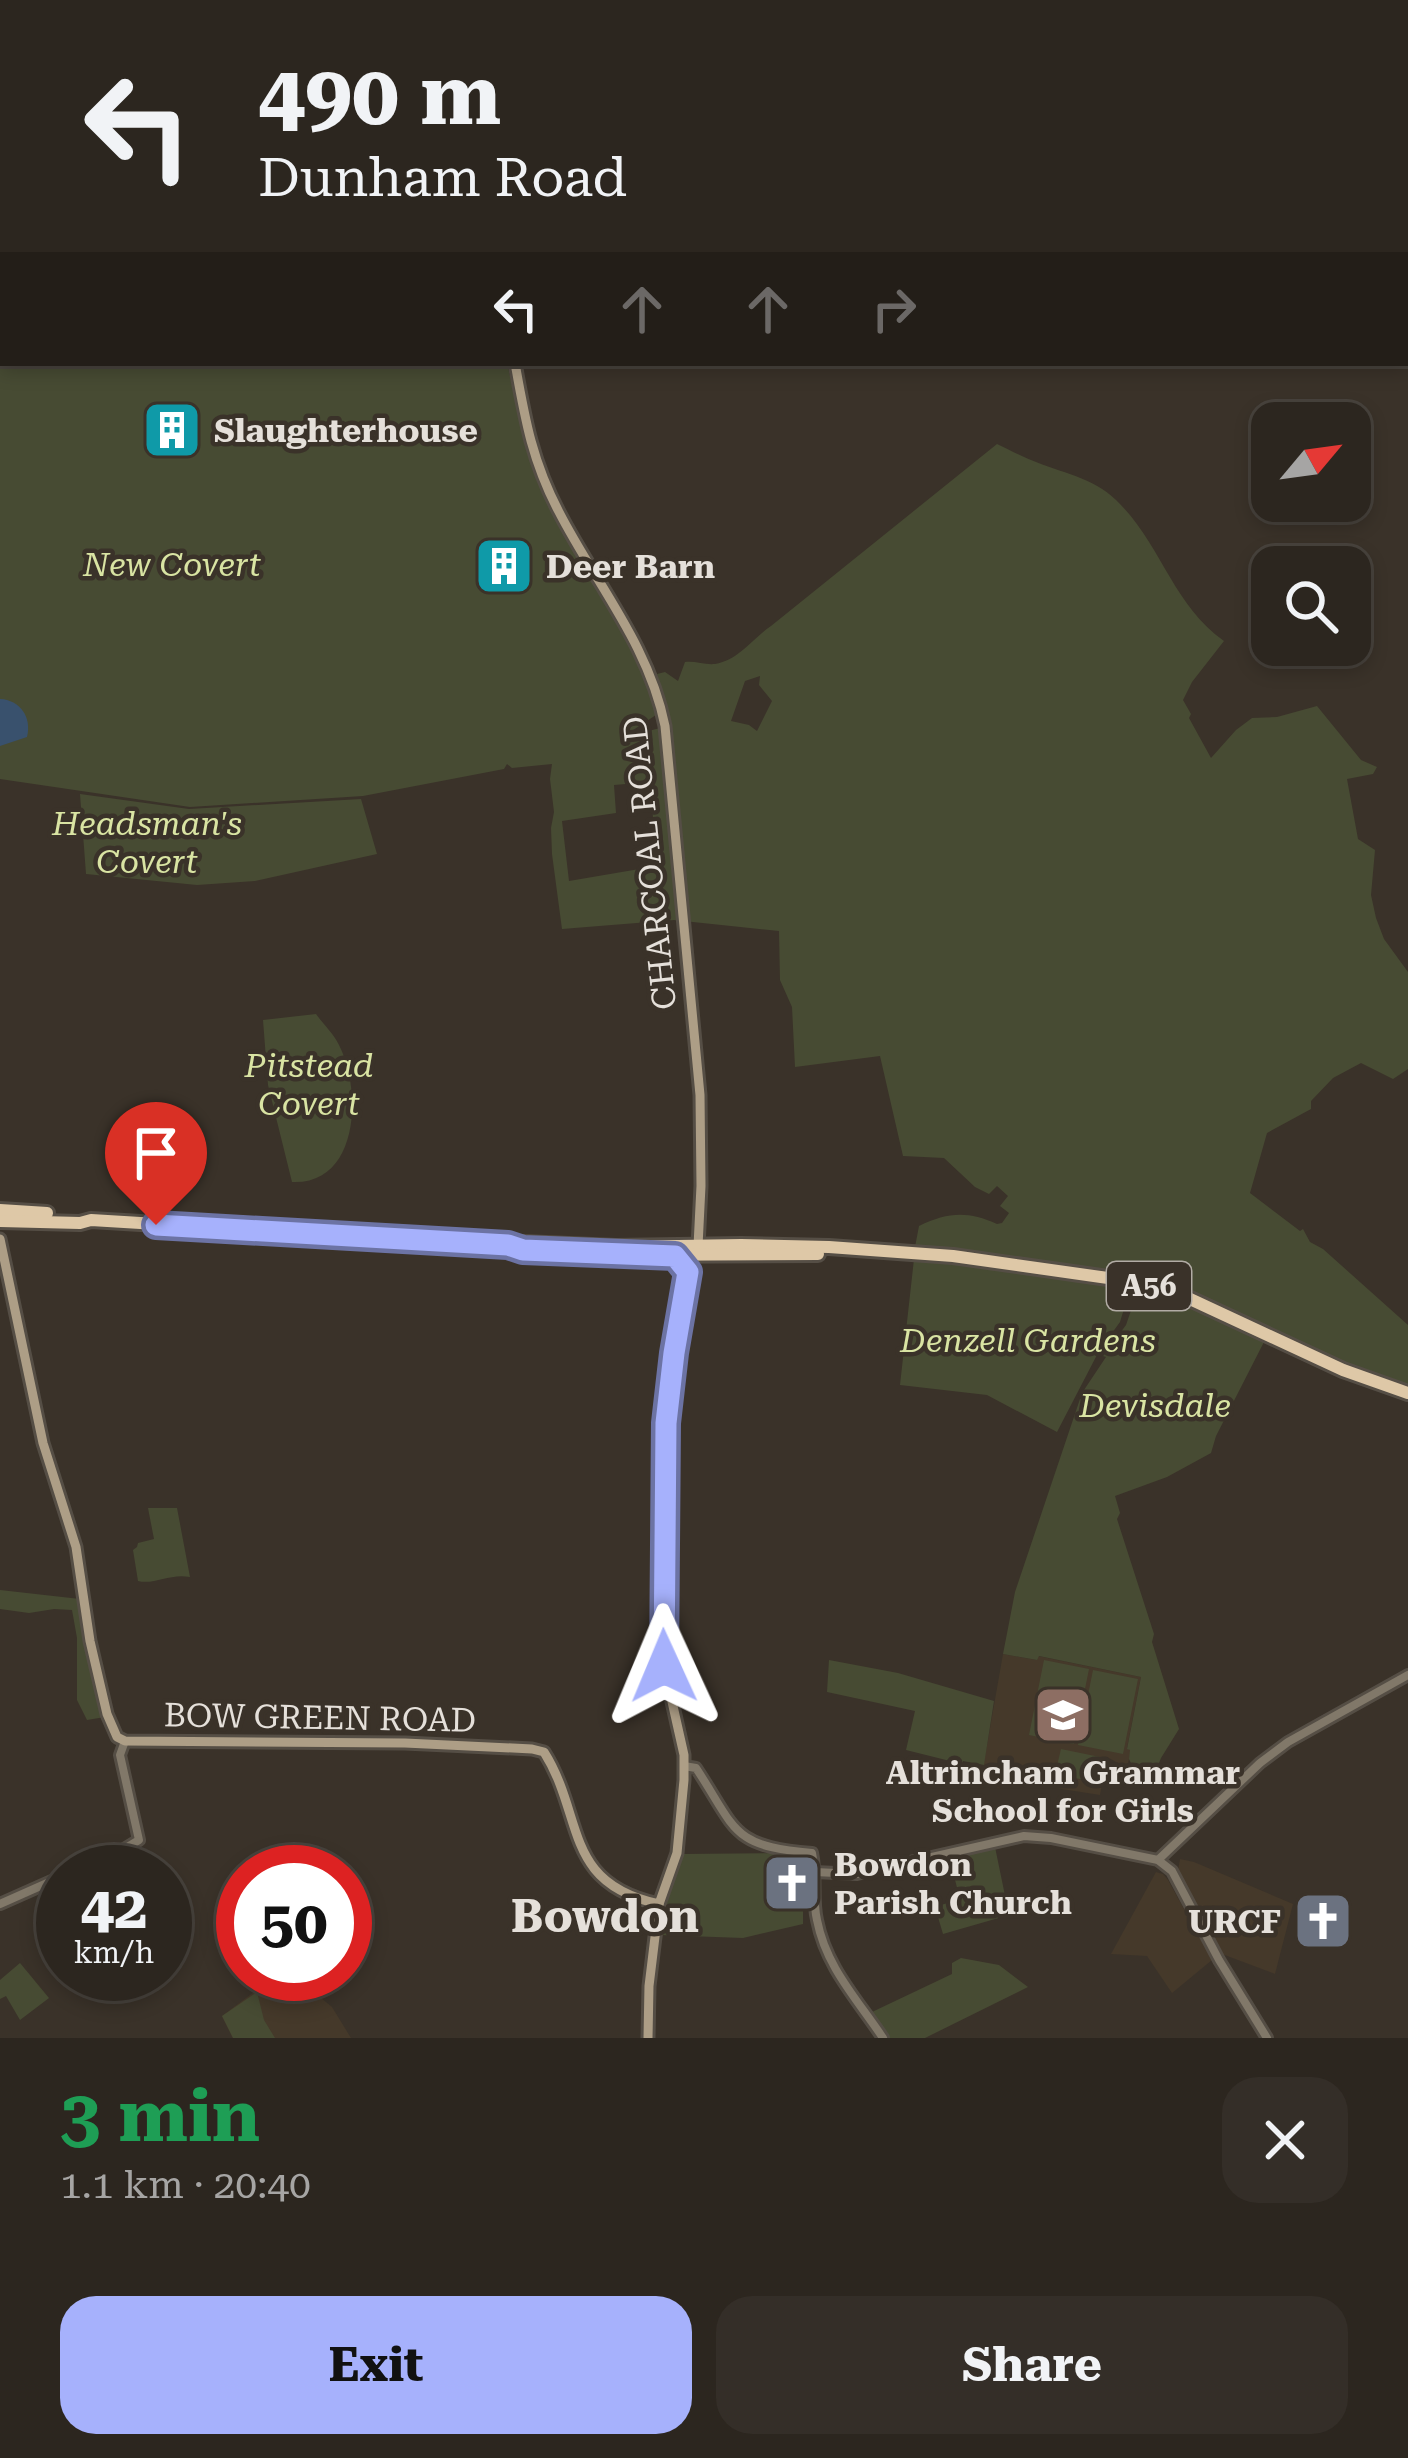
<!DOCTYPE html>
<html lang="en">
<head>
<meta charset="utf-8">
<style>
  :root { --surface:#2c261f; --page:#342e28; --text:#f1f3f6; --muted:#a6a5a4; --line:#48433d; --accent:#a6b1fc }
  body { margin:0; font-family:"Roboto Serif",serif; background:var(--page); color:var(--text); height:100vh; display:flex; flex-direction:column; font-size:45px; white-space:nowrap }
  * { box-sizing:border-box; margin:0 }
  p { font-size:39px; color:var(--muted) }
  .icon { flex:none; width:66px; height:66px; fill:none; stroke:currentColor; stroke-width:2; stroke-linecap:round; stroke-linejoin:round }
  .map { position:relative; height:2038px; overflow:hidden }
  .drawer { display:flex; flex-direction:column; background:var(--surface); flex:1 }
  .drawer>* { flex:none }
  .hud { position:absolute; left:0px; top:0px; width:1410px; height:366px; box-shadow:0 6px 18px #0003,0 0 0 3px var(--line); background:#2c261f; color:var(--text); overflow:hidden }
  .needle { width:78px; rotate:61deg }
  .tools { position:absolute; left:1251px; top:402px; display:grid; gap:24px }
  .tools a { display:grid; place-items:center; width:120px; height:120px; border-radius:24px; background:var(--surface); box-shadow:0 6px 18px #0003,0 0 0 3px var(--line); font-size:60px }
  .speed { position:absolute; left:36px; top:1845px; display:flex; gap:24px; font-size:60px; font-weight:700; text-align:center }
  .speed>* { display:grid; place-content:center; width:156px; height:156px; border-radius:50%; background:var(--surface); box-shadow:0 6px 18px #0003,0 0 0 3px var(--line); line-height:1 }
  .speed small { font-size:30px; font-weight:400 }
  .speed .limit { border:18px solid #d22; background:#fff; color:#111 }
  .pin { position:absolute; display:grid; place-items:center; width:102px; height:102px; color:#fff; margin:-123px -51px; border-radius:50% 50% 50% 0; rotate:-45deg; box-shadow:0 0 12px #0007 }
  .pin .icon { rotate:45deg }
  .me { position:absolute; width:132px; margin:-66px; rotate:359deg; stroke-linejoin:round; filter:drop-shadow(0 0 9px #0008) }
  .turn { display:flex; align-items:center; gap:42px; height:252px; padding:0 60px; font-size:54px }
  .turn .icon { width:156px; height:156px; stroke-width:2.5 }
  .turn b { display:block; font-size:84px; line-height:102px }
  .lanes { display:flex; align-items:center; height:114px; padding:0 60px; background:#0003; justify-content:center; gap:60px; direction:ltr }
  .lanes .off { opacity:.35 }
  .round { display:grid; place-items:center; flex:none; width:126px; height:126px; border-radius:36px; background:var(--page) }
  .head { display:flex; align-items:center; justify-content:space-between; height:204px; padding:0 60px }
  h1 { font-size:72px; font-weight:700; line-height:90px; color:#1e9e55 }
  .primary-button { display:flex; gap:24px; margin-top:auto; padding:24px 60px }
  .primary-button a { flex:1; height:138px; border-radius:36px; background:var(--accent); color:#111; font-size:48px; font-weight:700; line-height:138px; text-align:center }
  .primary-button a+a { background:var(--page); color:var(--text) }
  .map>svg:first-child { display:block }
</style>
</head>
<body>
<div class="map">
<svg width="1408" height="2038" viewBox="0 0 1408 2038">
  <rect width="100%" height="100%" fill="#3a3229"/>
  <!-- built -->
  <g fill="#45392a">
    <path d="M1003,1654L1036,1660L1038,1656L1141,1677L1127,1748L1131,1750L1127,1768L1107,1757L1100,1795L1049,1787L993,1788L988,1769L983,1768Z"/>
    <path d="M1180,1859L1194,1862L1293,1904L1275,1974L1222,1954L1178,1870Z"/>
    <path d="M1156,1872L1163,1874L1168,1880L1212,1960L1172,1993L1147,1956L1111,1954Z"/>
    <path d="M278,1974H292L332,2007L351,2038H233L222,2016Z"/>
  </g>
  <!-- green -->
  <g fill="#474b33" fill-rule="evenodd">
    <path d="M0,0H427V3H3V363H507C517,406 525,449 542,489C561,533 591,569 614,610C632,643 647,677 659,713L621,738L672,725L657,674L665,672L678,681L685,662C696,661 705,665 715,664C739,660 752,639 771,626L997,444C1008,449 1020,456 1031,460C1061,473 1093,477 1116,500C1161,543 1172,604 1224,641L1192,682L1183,700L1191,714L1189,718L1211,758L1236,730L1252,718L1277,717L1317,706L1361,760L1377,767L1373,774L1347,779L1358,839L1375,850L1371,895L1376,918L1384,939L1408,972V1069L1393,1079L1361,1063L1333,1078L1311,1101V1109L1267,1133L1250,1193L1300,1231L1303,1229L1310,1242L1323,1249L1408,1325V1388L1343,1362L1180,1289L1110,1271L915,1247L919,1226C948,1212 968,1211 997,1224L1002,1223L1009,1213L1000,1206L1008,1196L997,1186L989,1194L975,1187L944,1158L903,1156L880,1056L795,1067L792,1007L780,980L779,931L674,920L562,929L552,854L551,828L554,812L550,779L552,764L512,768L507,764L504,769L363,796L190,807L0,779ZM760,676L759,685L772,701L757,731L749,725L731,721L745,681ZM650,782L657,866L569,881L562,821L616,813L614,785Z"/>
    <path d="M80,794L189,809L361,799L377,854L255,881L197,885L86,874Z"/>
    <path d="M316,1014C323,1024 334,1034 339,1045C362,1089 360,1185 292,1182L268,1085L263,1020Z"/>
    <path d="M914,1259L952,1261L1130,1289L1120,1322L1099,1351L1057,1432L987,1395L900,1385Z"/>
    <path d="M1138,1290L1176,1296L1265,1340L1216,1436L1211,1453L1167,1477L1115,1496L1120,1513L1117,1519L1154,1634L1152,1642L1179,1729L1161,1758L1151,1783L1142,1787L1129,1759L1130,1750L1127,1749L1141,1677L1039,1656L1037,1660L1003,1654L1015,1592L1082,1393L1106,1357L1103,1356L1126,1325Z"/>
    <path d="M148,1508H177L190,1577C170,1573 155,1585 138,1581L133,1550L137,1547L138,1543L154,1539Z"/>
    <path d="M0,1590L80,1599L105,1717L87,1720L77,1700V1638L72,1610L54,1609L29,1613L0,1609Z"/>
    <path d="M829,1660L898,1673L994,1701L984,1765L963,1761L962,1764L906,1750L915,1711L827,1692Z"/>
    <path d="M1044,1660L1089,1669L1074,1744L1029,1735Z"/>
    <path d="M1093,1670L1138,1679L1123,1754L1078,1745Z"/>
    <path d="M1061,1749L1100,1757L1095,1782L1055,1774Z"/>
    <path d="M995,1847L1009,1915L943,1934L935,1907L960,1899L949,1857Z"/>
    <path d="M778,1853L786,1855L788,1861L770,1872L790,1911L803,1909V1924L743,1938L660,1935L669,1893L683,1854Z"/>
    <path d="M961,1958L999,1965L1028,1987L925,2038H889L872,2012L952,1974V1963Z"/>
    <path d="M20,1963L49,1998L20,2020L6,1996L0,1999V1980Z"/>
    <path d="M257,1992L264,2020L275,2038H233L222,2016Z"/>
  </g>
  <!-- water -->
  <path fill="#39516d" d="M0,699C20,700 32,717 27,737L0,746Z"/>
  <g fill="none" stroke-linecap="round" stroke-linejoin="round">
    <!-- stream -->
    <g stroke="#39516d" stroke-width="3">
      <path d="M385,0L387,3"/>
      <path d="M0,32L3,33"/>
    </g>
    <!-- tertiary casing -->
    <g stroke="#554e45" stroke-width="14">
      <g id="tertiary">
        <path d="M684,1766L696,1768C737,1830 730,1846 812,1853C817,1877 812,1899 817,1920C826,1967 857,1999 883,2038"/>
        <path d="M1158,1860L1260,1763L1288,1742L1408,1675"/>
        <path d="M72,1872L111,1857L139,1840L120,1755L125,1741"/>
        <path d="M815,1872L857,1874L1024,1836L1051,1838L1158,1860L1172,1871L1219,1960L1267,2038"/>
        <path d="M0,1904L63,1876"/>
      </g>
    </g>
    <!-- secondary casing -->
    <g stroke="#554e45" stroke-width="15">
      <g id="secondary">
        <path d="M431,3V0"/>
        <path d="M515,363C525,419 532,461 559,512C596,584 649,645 665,726L700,1095L701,1186L698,1246L688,1272L674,1353L666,1423L664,1666L684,1755V1780L677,1853L659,1904L649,1986L648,2038"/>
        <path d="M0,1239L43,1443L76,1547L90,1641L107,1714L117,1737L125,1741L405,1743L532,1749L544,1752C585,1817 562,1883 659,1904"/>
      </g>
    </g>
    <!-- trunk casing -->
    <g stroke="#554e45" stroke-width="18">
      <g id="trunk">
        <path d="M0,1210L47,1213"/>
        <path d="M0,1221L80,1223L91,1220L508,1245L522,1243L616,1247L741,1245L829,1247L953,1256L1115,1279L1175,1292L1343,1370L1408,1393"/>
        <path d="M610,1255L818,1254"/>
      </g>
    </g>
    <!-- tertiary -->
    <use href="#tertiary" stroke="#817869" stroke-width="8"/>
    <!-- secondary -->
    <use href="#secondary" stroke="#ad9e86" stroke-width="9"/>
    <!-- trunk -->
    <use href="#trunk" stroke="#dec8a7" stroke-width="12"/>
  </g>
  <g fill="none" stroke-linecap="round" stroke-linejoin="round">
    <!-- route casing -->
    <g stroke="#6c73a4" stroke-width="30">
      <path id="route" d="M156,1225L508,1245L523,1250L675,1256L688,1272L674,1353L666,1423L664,1666"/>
    </g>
    <!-- route -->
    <use href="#route" stroke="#a6b1fc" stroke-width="21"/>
  </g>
  <!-- icons -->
  <defs>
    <g id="building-square" transform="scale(3)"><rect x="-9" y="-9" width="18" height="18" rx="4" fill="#0f9aa8" stroke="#3a3229"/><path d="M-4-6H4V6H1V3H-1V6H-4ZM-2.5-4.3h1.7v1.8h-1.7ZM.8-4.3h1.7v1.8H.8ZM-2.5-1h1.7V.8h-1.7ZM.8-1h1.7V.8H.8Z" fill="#fff"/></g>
    <g id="school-square" transform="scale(3)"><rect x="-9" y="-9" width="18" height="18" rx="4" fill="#8d6e63" stroke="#3a3229"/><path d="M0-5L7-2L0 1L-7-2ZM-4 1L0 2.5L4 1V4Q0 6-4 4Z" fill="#fff"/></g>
    <g id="church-square" transform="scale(3)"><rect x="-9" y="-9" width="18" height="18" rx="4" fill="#6b7280" stroke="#3a3229"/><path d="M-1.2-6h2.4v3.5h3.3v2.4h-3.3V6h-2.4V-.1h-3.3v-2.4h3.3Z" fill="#fff"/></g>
  </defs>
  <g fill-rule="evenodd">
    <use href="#building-square" x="172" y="430"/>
    <use href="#building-square" x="504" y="566"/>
    <use href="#school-square" x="1063" y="1715"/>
    <use href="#church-square" x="792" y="1883"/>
    <use href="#church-square" x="1323" y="1921"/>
  </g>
  <g text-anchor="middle" stroke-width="9" stroke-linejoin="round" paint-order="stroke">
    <!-- shield labels -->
    <rect fill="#3a3229" stroke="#b2aca5" stroke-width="3" x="1107" y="1262" width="84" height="48" rx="9"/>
    <g font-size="30" font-weight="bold" fill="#e5e0da">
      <text x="1149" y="1296">A56</text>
    </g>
    <!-- poi labels -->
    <g font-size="33" font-weight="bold" fill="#e5e0da" stroke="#3a3229" text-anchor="start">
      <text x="214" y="442">Slaughterhouse</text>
      <text x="546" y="578">Deer Barn</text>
      <text x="1063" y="1784" text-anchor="middle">Altrincham Grammar<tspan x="1063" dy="38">School for Girls</tspan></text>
      <text x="834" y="1876">Bowdon<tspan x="834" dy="38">Parish Church</tspan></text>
      <text x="1281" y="1933" text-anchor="end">URCF</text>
    </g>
    <!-- park labels -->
    <g font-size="33" font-style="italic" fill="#d9e4a3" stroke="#3a3229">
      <text x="172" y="576">New Covert</text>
      <text x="147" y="835">Headsman's<tspan x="147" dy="38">Covert</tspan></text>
      <text x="309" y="1077">Pitstead<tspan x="309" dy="38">Covert</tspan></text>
      <text x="1028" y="1352">Denzell Gardens</text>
      <text x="1155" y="1417">Devisdale</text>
    </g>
    <!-- street labels -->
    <g font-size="33" fill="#e5e0da" stroke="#3a3229">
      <text transform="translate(649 863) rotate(-96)" y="12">CHARCOAL ROAD</text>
      <text transform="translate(320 1717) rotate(1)" y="12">BOW GREEN ROAD</text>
    </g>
    <!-- district labels -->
    <g font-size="45" font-weight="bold" fill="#e5e0da" stroke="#3a3229">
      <text x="605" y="1932">Bowdon</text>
    </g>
  </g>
</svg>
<div class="tools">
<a><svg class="needle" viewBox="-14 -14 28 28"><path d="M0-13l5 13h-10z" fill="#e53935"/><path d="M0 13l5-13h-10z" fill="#a6a5a4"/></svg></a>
<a><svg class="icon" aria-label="search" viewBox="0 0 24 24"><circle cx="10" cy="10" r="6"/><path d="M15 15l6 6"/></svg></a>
</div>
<div class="speed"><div>42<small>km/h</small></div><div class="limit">50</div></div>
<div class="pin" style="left:156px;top:1225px;background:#d93025"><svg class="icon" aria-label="arrive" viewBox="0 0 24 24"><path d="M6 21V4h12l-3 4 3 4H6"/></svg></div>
<svg class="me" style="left:664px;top:1666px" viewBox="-20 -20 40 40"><path d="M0-17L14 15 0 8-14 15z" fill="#a6b1fc" stroke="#fff" stroke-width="4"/></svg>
<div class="hud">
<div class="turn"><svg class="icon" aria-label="left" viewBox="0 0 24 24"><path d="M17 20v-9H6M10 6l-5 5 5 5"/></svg><div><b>490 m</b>Dunham Road</div></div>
<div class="lanes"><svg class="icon" aria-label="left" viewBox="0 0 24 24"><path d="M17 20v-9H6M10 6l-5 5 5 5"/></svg><svg class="icon off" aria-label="ahead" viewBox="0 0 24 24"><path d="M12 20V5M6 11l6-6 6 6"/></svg><svg class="icon off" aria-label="ahead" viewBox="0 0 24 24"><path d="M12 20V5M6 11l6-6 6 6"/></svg><svg class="icon off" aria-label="right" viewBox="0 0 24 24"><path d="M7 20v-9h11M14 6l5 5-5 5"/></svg></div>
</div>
</div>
<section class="drawer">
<div class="head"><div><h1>3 min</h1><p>1.1 km · 20:40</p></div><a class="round"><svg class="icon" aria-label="close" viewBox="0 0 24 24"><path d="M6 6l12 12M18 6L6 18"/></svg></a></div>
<div class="primary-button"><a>Exit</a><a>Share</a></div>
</section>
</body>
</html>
